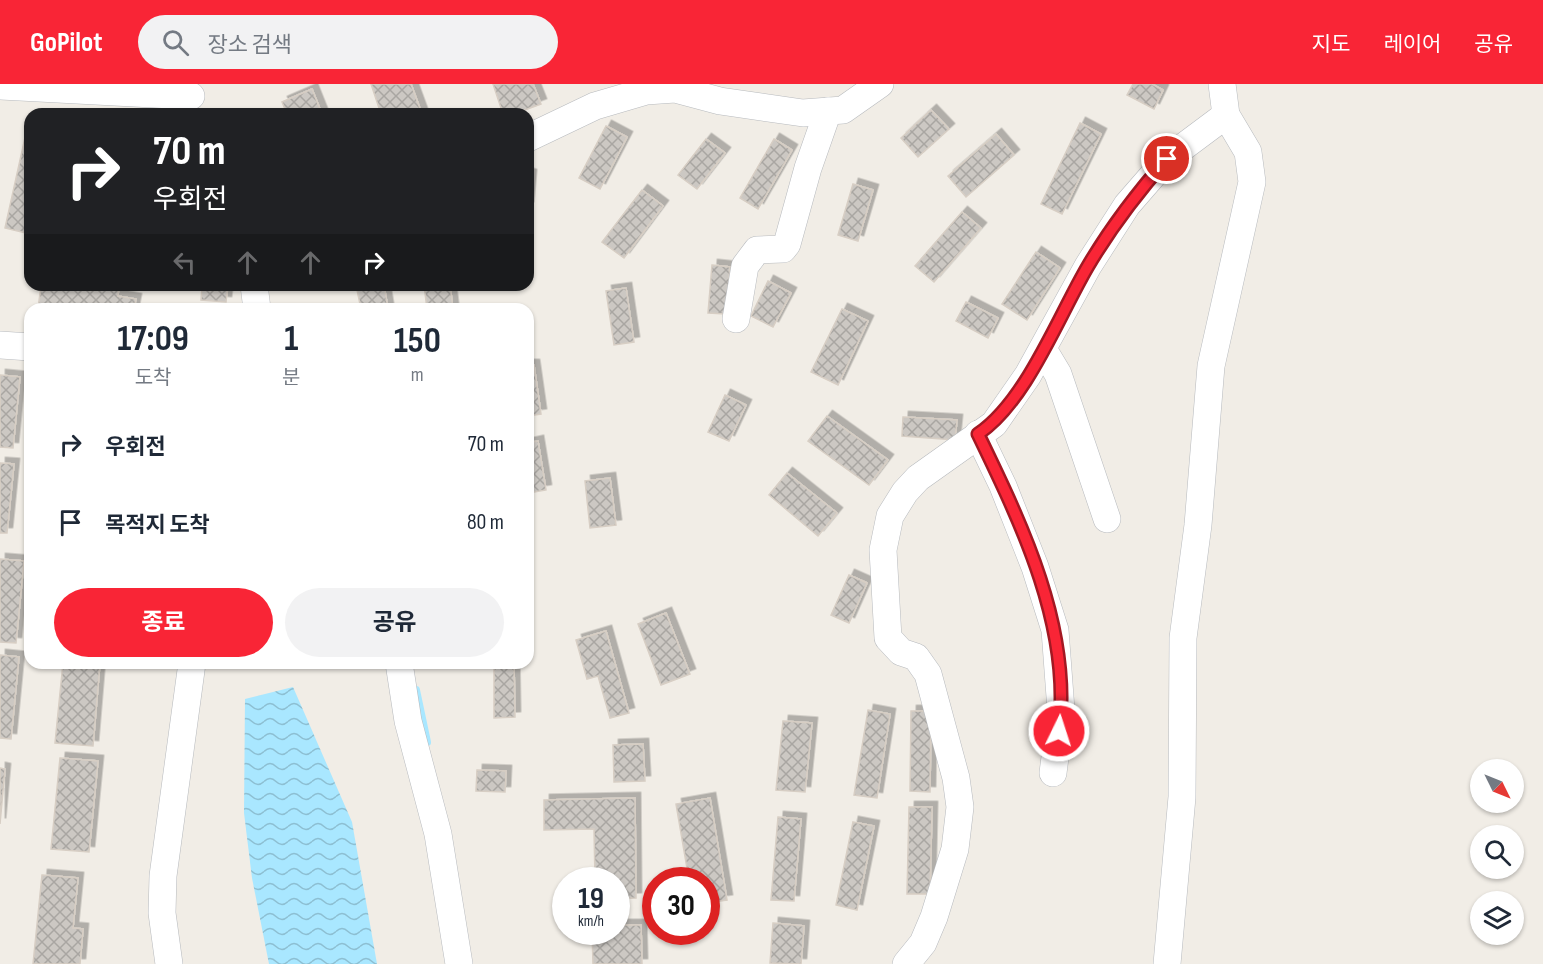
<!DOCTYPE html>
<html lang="ko">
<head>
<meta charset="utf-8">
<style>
  :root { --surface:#fff; --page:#f2f2f3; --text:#1f2937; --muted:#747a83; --accent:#f92536 }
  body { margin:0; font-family:"Sofia Sans Condensed","Noto Sans KR",sans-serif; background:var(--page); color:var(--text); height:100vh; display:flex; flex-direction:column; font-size:22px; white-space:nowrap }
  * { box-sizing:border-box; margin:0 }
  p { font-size:20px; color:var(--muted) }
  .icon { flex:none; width:33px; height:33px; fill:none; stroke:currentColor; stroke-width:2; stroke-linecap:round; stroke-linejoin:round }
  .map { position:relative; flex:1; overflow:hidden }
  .panel { position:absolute; left:24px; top:219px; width:510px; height:366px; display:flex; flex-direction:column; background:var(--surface); border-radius:18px; box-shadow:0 2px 4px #0004 }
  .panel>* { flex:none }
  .hud { position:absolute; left:24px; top:24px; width:510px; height:183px; border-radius:18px; box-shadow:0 2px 4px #0004; background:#202124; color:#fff; overflow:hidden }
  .needle { width:39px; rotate:133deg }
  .buttons { position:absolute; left:1470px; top:675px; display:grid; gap:12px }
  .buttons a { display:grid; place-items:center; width:54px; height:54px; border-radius:50%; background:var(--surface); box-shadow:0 2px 4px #0004; font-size:30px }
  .speed { position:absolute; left:552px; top:783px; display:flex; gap:12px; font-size:30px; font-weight:700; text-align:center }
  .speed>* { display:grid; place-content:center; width:78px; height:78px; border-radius:50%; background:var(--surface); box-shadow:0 2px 4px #0004; line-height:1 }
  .speed small { font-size:15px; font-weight:400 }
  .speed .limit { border:9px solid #d22; background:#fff; color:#111 }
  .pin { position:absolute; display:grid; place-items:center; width:51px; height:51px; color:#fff; margin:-26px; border:3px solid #fff; border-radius:50%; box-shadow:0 2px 6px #0007 }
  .me { position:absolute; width:66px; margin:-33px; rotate:4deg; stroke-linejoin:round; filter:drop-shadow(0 0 4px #0008) }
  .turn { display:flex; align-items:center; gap:21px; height:126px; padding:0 30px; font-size:27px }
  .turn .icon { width:78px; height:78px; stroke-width:2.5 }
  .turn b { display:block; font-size:42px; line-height:51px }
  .lanes { display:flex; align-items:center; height:57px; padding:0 30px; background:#0003; justify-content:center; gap:30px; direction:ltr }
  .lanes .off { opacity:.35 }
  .eta { display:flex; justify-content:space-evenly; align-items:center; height:102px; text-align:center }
  .eta b { font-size:36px; font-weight:700; line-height:42px }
  .cta { display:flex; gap:12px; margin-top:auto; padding:12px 30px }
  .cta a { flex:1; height:69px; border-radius:36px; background:var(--accent); color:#fff; font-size:24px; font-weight:700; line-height:69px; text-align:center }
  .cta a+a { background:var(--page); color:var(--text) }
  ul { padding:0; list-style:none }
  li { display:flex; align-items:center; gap:18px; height:78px; padding:0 30px }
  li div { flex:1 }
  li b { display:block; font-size:22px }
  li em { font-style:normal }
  header { display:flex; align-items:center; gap:36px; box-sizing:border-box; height:84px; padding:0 30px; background:var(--accent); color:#fff }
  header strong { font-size:28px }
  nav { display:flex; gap:33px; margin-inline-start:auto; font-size:21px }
  .search { width:420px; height:54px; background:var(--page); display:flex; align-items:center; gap:15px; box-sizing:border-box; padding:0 21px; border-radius:33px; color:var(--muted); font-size:22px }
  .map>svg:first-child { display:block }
</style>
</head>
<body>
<header>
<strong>GoPilot</strong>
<div class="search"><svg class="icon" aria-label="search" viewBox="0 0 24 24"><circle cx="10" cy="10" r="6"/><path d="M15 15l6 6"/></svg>장소 검색</div>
<nav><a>지도</a><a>레이어</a><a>공유</a></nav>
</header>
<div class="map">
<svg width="1543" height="880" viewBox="0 0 1543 880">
  <defs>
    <pattern id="water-waves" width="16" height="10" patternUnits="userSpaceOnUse" patternTransform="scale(1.5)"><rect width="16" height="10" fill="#a9e7ff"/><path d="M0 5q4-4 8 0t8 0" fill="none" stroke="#8dbfd2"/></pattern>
    <pattern id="building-cross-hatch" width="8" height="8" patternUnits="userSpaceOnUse" patternTransform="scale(1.5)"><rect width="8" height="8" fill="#ccc8c3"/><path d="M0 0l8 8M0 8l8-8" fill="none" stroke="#a9a6a2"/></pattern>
    <filter id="shadow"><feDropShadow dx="5.5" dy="-5.5" stdDeviation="0" flood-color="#0004"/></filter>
  </defs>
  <rect width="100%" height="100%" fill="#f1ede6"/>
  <!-- water -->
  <path fill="url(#water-waves)" d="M293,603L352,738L377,880H269L252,794L244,729L245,615Z"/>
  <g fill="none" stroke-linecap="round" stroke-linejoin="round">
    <!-- stream -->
    <path stroke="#a9e7ff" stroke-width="8" d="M416,606L427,658"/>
  </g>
  <!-- building -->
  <g fill="url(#building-cross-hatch)" stroke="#d7cec4" stroke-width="1.5" filter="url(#shadow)">
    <path d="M371,0H411L422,30H381Z"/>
    <path d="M493,0H533L541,20L514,30H503Z"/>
    <path d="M1133,0H1152L1163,6L1154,25L1127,11Z"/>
    <path d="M312,5L322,30H287L282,18Z"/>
    <path d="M931,26L949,45L918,73L901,54Z"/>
    <path d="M1080,39L1101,50L1062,130L1041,120Z"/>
    <path d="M606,42L627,53L600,105L579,94Z"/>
    <path d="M26,49L30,50V150L5,144Z"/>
    <path d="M996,50L1014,71L966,113L948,92Z"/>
    <path d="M706,55L725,69L697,105L678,91Z"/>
    <path d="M774,55L792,66L758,125L740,114Z"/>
    <path d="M528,90L531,91L528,124Z"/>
    <path d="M853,100L873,106L858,157L838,151Z"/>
    <path d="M642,106L663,122L624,174L602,158Z"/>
    <path d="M962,128L981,144L934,198L915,182Z"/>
    <path d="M1036,168L1060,184L1027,236L1002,220Z"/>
    <path d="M712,181L730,183L726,230L708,229Z"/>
    <path d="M768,197L791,209L773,243L751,232Z"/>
    <path d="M41,201H119L118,212L136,215L134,225H38Z"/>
    <path d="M202,201H228L226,218L201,216Z"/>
    <path d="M356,201H384L388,225H361Z"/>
    <path d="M424,201H450L453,225H427Z"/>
    <path d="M626,204L634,258L614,261L606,207Z"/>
    <path d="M966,218L998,234L988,254L956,237Z"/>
    <path d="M842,225L868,237L838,301L811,288Z"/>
    <path d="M528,281H534L541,330L528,332Z"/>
    <path d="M0,291L20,293L13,364L0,363Z"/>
    <path d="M725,311L746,321L729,357L708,348Z"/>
    <path d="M827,332L888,376L869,401L808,357Z"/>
    <path d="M903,333L957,336L955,356L902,352Z"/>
    <path d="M538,357L546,406L528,409V359Z"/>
    <path d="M0,379L14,380L7,449H0Z"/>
    <path d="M787,389L837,429L818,452L769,411Z"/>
    <path d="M610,394L616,441L590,444L585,397Z"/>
    <path d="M0,475L24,477L16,559L0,558Z"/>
    <path d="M849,491L867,499L849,539L831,531Z"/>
    <path d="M666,529L690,590L661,601L638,540Z"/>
    <path d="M606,547L629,629L610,634L598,592L587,595L576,556Z"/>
    <path d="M0,571L19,573L11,655L0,654Z"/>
    <path d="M63,579H100L93,662L55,659Z"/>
    <path d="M494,579H514L515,633L494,634Z"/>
    <path d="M868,626L890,630L877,714L854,711Z"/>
    <path d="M911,627H931L930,708L910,707Z"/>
    <path d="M783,637L812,639L805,708L776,706Z"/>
    <path d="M643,660L645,697L614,698L613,661Z"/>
    <path d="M60,674L98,677L89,768L51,765Z"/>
    <path d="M0,684L5,685L0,740Z"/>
    <path d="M477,686L506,687L505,708L476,707Z"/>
    <path d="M635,714L636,814L616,815V796H595L594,745L544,746V716Z"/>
    <path d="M710,714L727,816L706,819V796H689L676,720Z"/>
    <path d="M909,723H932L930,810H907Z"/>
    <path d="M778,733L801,735L794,817L771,816Z"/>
    <path d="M853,738L874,742L857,826L836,821Z"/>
    <path d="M42,791L78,794L73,844L83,845L80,880H33Z"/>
    <path d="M773,839L804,842L801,880L770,879Z"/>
    <path d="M616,841H641L642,880H593L592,848H616Z"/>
  </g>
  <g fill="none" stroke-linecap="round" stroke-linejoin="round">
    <!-- street casing -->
    <g stroke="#b7babe" stroke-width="28">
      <g id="street">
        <path d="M0,2L191,12"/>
        <path d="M528,54L595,22L646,7L675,5L720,17L803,29L843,26L880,0"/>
        <path d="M254,201L257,225"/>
        <path d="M736,235L745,182L757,166L783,165L787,160L808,84L828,27"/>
        <path d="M0,261L30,263"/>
        <path d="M1043,265L1058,290L1107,435"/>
        <path d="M978,350L1003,402L1035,483L1055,546L1061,626L1053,689"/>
        <path d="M399,579L408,637L438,750L459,880"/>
        <path d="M169,880L162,829L163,792L192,579"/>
        <path d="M906,880L923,859L934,833L955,765L960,723L956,694L928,590L916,573L901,568L888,554L883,466L890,432L905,408L918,394L994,340L1028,291L1088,182L1127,121L1167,75L1226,31"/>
        <path d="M1167,880L1182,713L1183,554L1198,441L1211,282L1252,98L1248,68L1226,31L1222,0"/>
      </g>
    </g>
    <!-- street -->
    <use href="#street" stroke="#fff" stroke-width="27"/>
  </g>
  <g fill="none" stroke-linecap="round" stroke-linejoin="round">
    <!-- route casing -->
    <g stroke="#a21823" stroke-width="15">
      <path id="route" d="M1059,647C1072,544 1022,441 978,350C1026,318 1058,233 1088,182C1111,143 1137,109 1167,75"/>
    </g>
    <!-- route -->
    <use href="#route" stroke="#f92536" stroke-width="10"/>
  </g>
</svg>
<div class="buttons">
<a><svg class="needle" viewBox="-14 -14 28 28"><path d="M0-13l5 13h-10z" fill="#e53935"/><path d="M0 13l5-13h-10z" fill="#747a83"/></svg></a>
<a><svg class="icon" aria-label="search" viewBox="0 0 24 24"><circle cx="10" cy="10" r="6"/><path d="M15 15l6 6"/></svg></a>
<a><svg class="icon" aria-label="layers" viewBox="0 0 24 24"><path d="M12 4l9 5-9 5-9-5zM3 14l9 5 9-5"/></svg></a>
</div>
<div class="speed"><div>19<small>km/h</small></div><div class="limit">30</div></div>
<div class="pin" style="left:1167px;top:75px;background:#d93025"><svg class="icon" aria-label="arrive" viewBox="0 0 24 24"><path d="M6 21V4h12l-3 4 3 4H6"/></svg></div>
<svg class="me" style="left:1059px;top:647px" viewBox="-20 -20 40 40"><circle r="17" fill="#f92536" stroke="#fff" stroke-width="3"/><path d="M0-11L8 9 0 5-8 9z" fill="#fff"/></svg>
<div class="hud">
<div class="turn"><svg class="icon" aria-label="right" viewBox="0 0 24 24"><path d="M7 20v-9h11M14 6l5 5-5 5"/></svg><div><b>70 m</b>우회전</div></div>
<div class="lanes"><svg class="icon off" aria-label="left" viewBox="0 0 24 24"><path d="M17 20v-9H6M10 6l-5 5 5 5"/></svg><svg class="icon off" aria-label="ahead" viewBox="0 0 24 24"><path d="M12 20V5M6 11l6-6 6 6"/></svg><svg class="icon off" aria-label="ahead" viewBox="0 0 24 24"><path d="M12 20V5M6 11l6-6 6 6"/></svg><svg class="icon" aria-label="right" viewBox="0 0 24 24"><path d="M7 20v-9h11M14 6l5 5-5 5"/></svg></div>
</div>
<section class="panel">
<div class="eta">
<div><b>17:09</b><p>도착</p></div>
<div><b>1</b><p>분</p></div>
<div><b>150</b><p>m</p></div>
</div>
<ul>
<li><svg class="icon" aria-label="right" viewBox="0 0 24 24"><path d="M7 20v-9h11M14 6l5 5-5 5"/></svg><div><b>우회전</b></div><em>70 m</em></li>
<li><svg class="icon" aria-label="arrive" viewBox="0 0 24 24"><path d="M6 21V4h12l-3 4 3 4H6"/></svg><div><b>목적지 도착</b></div><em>80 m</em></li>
</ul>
<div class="cta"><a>종료</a><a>공유</a></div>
</section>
</div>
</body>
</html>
